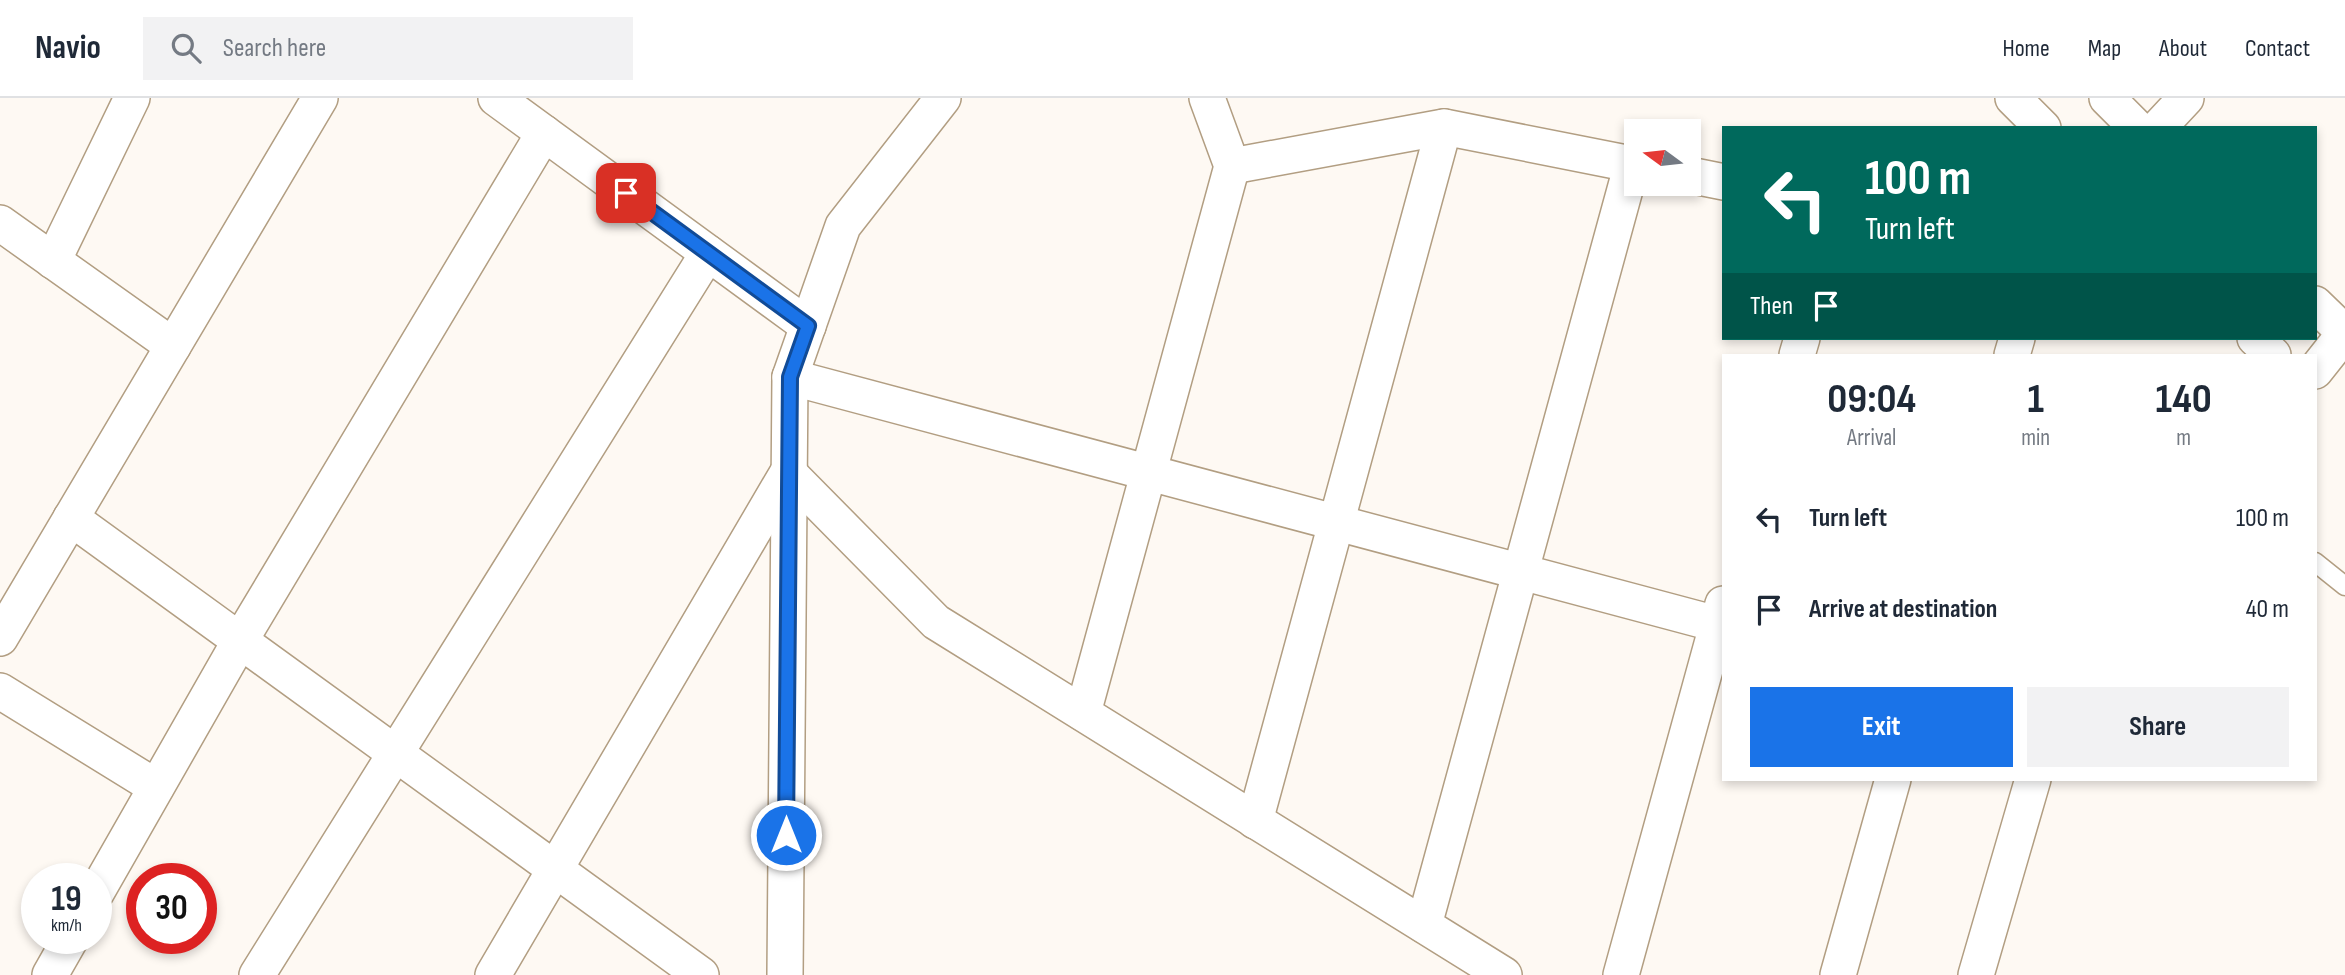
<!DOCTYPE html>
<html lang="en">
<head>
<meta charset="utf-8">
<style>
  :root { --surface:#fff; --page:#f2f2f3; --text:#1f2937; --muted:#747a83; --line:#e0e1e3; --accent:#1a73e8 }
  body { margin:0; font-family:"Sofia Sans Condensed",sans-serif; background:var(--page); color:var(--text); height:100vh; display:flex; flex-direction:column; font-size:26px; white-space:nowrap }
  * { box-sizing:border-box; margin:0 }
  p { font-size:23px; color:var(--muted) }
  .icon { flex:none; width:38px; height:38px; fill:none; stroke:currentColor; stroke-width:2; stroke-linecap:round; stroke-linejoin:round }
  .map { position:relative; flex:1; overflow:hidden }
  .drawer { position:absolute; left:1722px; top:256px; width:595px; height:427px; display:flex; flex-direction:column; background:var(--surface); border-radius:0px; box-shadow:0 4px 10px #0003 }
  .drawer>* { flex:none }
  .guide { position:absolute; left:1722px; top:28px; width:595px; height:214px; border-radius:0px; box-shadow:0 4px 10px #0003; background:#00695c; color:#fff; overflow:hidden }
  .needle { width:46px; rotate:285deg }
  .controls { position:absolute; left:1624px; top:21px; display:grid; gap:14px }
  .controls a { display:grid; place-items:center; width:77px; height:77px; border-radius:0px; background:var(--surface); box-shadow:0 4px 10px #0003; font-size:35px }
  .speed { position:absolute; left:21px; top:765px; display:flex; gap:14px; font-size:35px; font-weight:700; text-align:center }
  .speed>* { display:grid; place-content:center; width:91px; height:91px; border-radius:50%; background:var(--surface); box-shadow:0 4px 10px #0003; line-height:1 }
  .speed small { font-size:18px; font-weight:400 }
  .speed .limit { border:10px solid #d22; background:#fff; color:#111 }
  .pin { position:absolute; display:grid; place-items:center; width:60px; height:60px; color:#fff; margin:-30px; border-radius:14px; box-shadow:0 4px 10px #0006 }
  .me { position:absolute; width:77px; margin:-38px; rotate:0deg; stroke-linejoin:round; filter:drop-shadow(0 0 5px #0008) }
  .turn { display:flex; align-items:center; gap:24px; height:147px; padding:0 28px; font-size:32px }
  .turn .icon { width:91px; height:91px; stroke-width:2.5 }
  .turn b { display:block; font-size:49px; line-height:60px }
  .then { display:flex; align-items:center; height:66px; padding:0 28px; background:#0003; gap:14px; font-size:26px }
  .eta { display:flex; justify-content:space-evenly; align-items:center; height:119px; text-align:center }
  .eta b { font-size:42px; font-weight:700; line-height:49px }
  .action { display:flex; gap:14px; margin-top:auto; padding:14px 28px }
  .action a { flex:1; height:80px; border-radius:0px; background:var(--accent); color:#fff; font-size:28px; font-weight:700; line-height:80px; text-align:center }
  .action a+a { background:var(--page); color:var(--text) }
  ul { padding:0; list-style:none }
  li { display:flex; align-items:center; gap:21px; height:91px; padding:0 28px }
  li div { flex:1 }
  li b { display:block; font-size:26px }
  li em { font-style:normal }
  header { display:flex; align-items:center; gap:42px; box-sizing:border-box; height:98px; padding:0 35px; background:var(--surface); border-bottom:2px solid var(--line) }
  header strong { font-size:33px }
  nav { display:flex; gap:38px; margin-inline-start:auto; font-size:24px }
  .search { width:490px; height:63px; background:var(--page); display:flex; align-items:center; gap:18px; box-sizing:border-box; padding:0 24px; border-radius:0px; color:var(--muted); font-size:26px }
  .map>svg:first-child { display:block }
</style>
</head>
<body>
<header>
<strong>Navio</strong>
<div class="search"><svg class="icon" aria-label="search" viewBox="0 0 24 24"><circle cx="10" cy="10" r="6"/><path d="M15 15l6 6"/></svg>Search here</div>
<nav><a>Home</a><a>Map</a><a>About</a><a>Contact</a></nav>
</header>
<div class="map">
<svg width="2345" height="877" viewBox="0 0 2345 877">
  <rect width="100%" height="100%" fill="#fef9f3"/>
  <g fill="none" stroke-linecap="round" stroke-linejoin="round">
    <!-- lane casing -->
    <g stroke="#b29e82" stroke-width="21">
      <path id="lane" d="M2315,464L2345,488"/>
    </g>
    <!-- street casing -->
    <g stroke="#b29e82" stroke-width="38">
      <g id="street">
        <path d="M496,0L808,228"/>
        <path d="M2013,0L2043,30"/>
        <path d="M2107,0L2137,30"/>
        <path d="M2158,30L2186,0"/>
        <path d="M1232,68L1444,29L1636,67"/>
        <path d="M1689,77L1724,84"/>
        <path d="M0,125L173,248"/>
        <path d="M53,163L132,0"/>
        <path d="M2315,206L2345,235"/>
        <path d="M2255,240L2273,257"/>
        <path d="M1797,257L1802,240"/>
        <path d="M2012,257L2017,240"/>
        <path d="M2315,273L2345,235"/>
        <path d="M790,279L1724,528"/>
        <path d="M71,420L701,877"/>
        <path d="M0,540L320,0"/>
        <path d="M0,593L156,689"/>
        <path d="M1083,615L1232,68L1207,0"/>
        <path d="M1255,723L1444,29"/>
        <path d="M96,795L241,541L544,35"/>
        <path d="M1424,827L1632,66"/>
        <path d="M50,877L71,840"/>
        <path d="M257,877L708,155"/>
        <path d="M493,877L788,374L936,524L1504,877"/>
        <path d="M785,877L790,279L843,128L943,0"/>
        <path d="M1621,877L1723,506"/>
        <path d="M1838,877L1893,681"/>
        <path d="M1976,877L2033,681"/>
      </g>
    </g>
    <!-- lane -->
    <use href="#lane" stroke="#fff" stroke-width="18"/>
    <!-- street -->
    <use href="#street" stroke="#fff" stroke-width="35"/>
  </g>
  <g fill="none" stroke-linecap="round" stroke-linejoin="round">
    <!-- route casing -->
    <g stroke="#114b97" stroke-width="18">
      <path id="route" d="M626,95L808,228L790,279L786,737"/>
    </g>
    <!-- route -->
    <use href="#route" stroke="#1a73e8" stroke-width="12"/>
  </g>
</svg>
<div class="controls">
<a><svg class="needle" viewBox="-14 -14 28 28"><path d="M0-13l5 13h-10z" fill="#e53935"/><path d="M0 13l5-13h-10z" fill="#747a83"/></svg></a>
</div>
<div class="speed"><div>19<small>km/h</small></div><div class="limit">30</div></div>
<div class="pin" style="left:626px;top:95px;background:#d93025"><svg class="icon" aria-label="arrive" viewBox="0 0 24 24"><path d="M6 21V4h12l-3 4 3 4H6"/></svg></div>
<svg class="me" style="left:786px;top:737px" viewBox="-20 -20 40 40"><circle r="17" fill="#1a73e8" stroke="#fff" stroke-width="3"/><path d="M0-11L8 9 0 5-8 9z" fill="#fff"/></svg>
<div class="guide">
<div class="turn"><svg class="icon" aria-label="left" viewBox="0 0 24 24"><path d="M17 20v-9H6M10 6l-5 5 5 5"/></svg><div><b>100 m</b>Turn left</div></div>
<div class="then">Then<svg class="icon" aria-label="arrive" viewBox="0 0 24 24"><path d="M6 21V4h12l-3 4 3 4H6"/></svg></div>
</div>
<section class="drawer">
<div class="eta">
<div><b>09:04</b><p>Arrival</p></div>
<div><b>1</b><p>min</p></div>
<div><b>140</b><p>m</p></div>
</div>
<ul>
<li><svg class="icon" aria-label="left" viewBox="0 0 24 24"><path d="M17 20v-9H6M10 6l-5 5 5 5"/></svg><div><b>Turn left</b></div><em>100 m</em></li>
<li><svg class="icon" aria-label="arrive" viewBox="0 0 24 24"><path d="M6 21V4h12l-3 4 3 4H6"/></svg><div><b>Arrive at destination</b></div><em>40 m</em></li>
</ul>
<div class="action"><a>Exit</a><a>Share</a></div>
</section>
</div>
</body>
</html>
